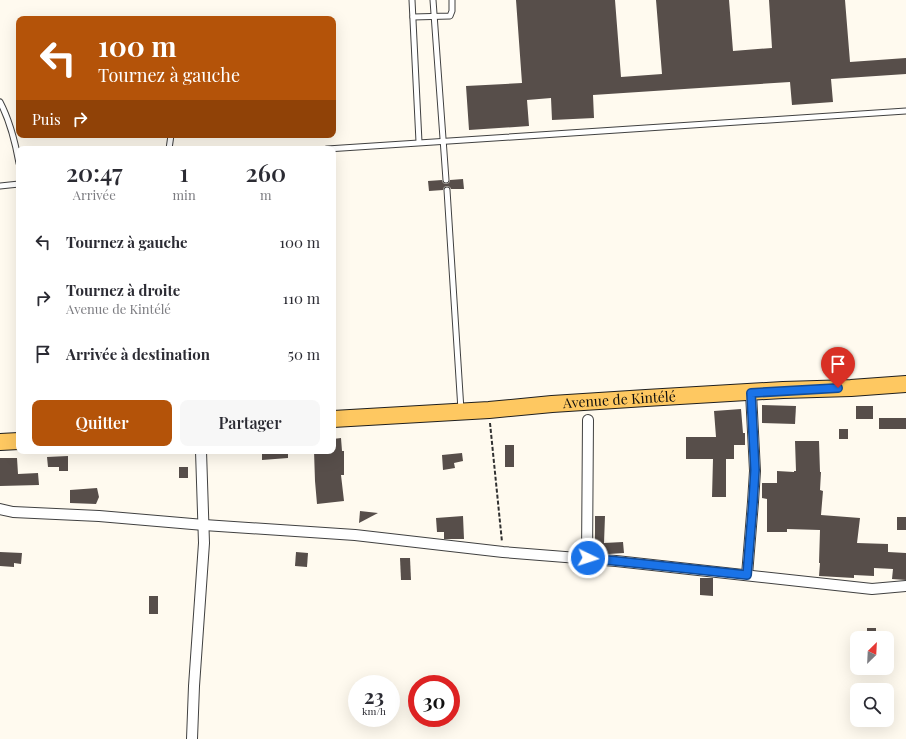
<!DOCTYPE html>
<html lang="fr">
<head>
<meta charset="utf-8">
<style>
  :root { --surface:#fff; --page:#f7f7f7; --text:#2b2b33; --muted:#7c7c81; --accent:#b45309 }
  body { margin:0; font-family:"Playfair Display",serif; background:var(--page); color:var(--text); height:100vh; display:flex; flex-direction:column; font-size:15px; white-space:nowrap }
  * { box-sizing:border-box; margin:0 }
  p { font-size:13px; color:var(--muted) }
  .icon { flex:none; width:22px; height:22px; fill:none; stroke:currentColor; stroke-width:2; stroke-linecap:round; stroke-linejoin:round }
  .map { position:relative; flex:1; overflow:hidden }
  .side { position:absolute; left:16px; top:146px; width:320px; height:308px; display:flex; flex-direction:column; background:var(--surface); border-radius:8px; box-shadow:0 4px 16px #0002 }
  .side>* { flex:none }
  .top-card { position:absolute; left:16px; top:16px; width:320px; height:122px; border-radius:8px; box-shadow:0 4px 16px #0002; background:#b45309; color:#fff; overflow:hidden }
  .needle { width:26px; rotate:24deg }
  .tools { position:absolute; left:850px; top:631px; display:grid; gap:8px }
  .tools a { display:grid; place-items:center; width:44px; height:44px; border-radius:8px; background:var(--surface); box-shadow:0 4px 16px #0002; font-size:20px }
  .speed { position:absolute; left:348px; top:675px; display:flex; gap:8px; font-size:20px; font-weight:700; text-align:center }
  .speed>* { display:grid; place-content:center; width:52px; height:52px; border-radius:50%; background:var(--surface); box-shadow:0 4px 16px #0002; line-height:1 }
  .speed small { font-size:10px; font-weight:400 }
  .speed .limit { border:6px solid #d22; background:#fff; color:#111 }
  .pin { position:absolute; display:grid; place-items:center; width:34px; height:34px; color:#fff; margin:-41px -17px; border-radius:50% 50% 50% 0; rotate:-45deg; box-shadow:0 0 4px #0007 }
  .pin .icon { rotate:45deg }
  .me { position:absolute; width:44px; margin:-22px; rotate:94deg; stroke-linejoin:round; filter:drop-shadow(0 0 3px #0008) }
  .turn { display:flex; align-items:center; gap:14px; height:84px; padding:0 16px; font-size:18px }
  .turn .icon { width:52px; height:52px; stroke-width:2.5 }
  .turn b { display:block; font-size:28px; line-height:34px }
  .then { display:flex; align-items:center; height:38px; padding:0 16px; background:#0003; gap:8px; font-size:15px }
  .eta { display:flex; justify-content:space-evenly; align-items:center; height:68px; text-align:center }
  .eta b { font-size:24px; font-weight:600; line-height:28px }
  .primary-button { display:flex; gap:8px; margin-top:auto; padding:8px 16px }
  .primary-button a { flex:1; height:46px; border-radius:8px; background:var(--accent); color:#fff; font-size:16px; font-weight:600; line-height:46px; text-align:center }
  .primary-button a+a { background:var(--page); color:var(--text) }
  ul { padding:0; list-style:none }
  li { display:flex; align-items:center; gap:12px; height:56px; padding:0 16px }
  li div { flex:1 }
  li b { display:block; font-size:15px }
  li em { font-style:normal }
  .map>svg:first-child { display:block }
</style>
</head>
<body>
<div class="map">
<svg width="906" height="739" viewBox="0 0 906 739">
  <rect width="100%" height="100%" fill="#fffaef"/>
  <!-- building -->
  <g fill="#574e4a">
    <path d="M516,0H615L621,77L662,74L656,0H729L733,51L772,48L769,0H845L850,62L906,58V74L831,79L833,102L792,105L790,82L593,95L594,118L552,120L551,98L527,100L529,126L469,130L466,86L522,83Z"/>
    <path d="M463,179L464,189H451L450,187L447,186L444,187L443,190L429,191L428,181L442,180L443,183L446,184L449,183L450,180Z"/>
    <path d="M762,405L796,406L795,424L762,423Z"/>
    <rect x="856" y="406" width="17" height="13"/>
    <path d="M741,409L743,433H745V445H734V459H726V497H712L713,459H686V437H716L714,411Z"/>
    <rect x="879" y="418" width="27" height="11"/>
    <rect x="839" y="429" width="9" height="10"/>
    <path d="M341,438L342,451H344V475H341L344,501L317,504L315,481L314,451H333V439Z"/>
    <path d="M795,441H819L820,472H821L820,490L823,491L821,515L860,518L857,543L888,544V552L906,553V580L892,579L893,569L874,568V576L854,575V578L819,576L820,563H819L820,530L787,529V532H767V499L762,498V483H777V471L794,472V471H796Z"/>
    <rect x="505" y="445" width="9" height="22"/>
    <path d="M262,451H288V458L262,460Z"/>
    <path d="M462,453L463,461L454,463L455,468L443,470L442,455Z"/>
    <path d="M68,456V471H59V467H48L47,457Z"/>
    <path d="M0,458H17L18,474L38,473L39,485L0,486Z"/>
    <rect x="179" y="467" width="9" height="11"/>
    <path d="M97,488L99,497L96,504L70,503V490Z"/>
    <path d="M360,511L378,513L359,523Z"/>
    <path d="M463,516L464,539H444V532H437L436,518Z"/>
    <path d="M595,516H605L604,543L623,542L624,553L609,554L595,553Z"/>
    <rect x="897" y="517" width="9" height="13"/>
    <path d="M0,552L22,553L21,564L14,563V567L0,566Z"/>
    <path d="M296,552L308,553L307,567L295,566Z"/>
    <path d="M400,558H410L411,580H401Z"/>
    <path d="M700,578H713V596L700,595Z"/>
    <rect x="149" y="596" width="9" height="18"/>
    <rect x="867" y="628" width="9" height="10"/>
  </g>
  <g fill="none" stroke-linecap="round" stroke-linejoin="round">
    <!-- service casing -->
    <g stroke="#414141" stroke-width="7">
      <g id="service">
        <path d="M412,0L419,142"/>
        <path d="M433,0L446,180"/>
        <path d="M413,17L450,16L452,11V0"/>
        <path d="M0,102C10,121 15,141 19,163"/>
        <path d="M169,149L171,135"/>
        <path d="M327,149L906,111"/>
        <path d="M0,186L19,184"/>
        <path d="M447,190L461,410"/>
      </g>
    </g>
    <!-- minor casing -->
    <g stroke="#414141" stroke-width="12">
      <g id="minor">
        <path d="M0,509L13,512L99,516L204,525L355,535L503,552L616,561L872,589L906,586"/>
        <path d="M587,558L588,420"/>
        <path d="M747,575L753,502L755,471L751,393"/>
        <path d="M192,739L194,686L204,543L201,451"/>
      </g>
    </g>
    <!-- primary casing -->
    <g stroke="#1f1f1f" stroke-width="18">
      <g id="primary">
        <path id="s1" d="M333,419L489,410L552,404L646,398L783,390L851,388L906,384"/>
        <path d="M0,442L19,441"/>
      </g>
    </g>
    <!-- path -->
    <path stroke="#303030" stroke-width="2" stroke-dasharray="4 2" stroke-linecap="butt" d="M490,423L502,542"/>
    <!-- service -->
    <use href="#service" stroke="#fff" stroke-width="5"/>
    <!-- minor -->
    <use href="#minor" stroke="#fff" stroke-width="10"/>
    <!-- primary -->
    <use href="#primary" stroke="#fec861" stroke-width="16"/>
  </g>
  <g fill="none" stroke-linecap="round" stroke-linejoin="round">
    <!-- route casing -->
    <g stroke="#114b97" stroke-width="10">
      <path id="route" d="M588,558L616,561L747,575L753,502L755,470L751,393L838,388"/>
    </g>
    <!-- route -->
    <use href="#route" stroke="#1a73e8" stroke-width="7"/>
  </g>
  <g text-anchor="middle" stroke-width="4" stroke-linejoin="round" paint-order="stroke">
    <!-- street labels -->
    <g font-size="14" fill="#0e0e0e" stroke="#fff">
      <text dy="5" stroke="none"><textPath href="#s1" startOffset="287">Avenue de Kintélé</textPath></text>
    </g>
  </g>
</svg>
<div class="tools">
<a><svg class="needle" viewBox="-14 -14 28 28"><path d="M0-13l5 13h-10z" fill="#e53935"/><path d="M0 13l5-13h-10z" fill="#7c7c81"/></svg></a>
<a><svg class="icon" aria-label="search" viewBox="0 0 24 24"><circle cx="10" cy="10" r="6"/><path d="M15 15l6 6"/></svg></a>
</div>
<div class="speed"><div>23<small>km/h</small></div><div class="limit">30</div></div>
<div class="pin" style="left:838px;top:388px;background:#d93025"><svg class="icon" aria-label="arrive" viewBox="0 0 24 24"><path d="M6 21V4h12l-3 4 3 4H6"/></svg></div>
<svg class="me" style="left:588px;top:558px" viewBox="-20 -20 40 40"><circle r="17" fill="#1a73e8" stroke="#fff" stroke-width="3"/><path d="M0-11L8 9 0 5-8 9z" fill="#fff"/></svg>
<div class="top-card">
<div class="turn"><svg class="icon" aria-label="left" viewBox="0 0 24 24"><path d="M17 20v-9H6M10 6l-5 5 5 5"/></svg><div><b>100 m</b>Tournez à gauche</div></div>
<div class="then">Puis<svg class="icon" aria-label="right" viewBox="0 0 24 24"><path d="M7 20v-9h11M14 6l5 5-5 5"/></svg></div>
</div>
<section class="side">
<div class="eta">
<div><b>20:47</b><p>Arrivée</p></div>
<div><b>1</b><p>min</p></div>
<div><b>260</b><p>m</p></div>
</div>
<ul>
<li><svg class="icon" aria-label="left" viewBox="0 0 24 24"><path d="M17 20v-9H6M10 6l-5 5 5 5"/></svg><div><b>Tournez à gauche</b></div><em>100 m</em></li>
<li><svg class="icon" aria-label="right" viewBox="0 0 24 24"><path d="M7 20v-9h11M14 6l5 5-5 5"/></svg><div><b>Tournez à droite</b><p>Avenue de Kintélé</p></div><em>110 m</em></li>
<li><svg class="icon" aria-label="arrive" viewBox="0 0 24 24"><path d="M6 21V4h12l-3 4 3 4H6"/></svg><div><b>Arrivée à destination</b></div><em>50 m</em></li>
</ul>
<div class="primary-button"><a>Quitter</a><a>Partager</a></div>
</section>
</div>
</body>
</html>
